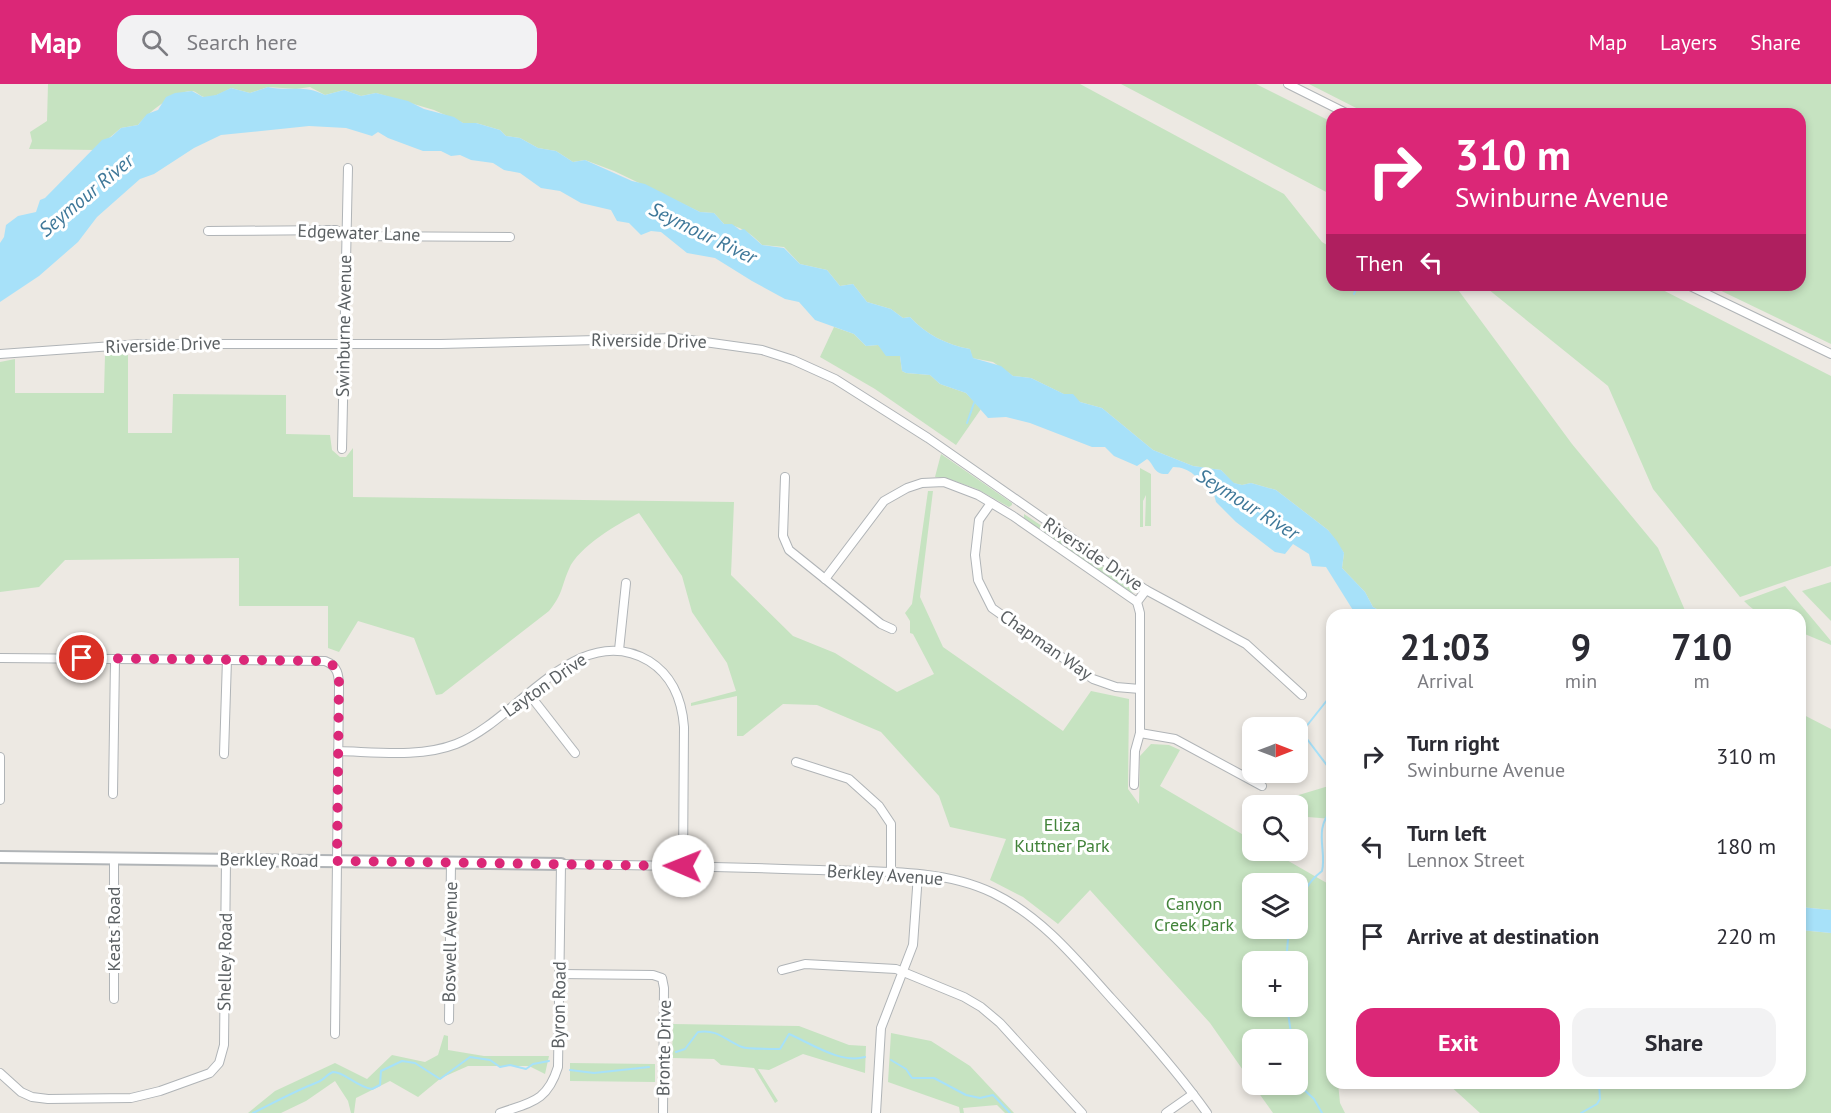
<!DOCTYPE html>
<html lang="en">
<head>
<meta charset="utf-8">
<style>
  :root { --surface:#fff; --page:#f2f2f3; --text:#2b2b33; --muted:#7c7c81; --accent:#db2777 }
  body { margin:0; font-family:"PT Sans",sans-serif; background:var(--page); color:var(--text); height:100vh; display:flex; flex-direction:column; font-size:22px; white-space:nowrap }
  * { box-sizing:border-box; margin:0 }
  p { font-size:20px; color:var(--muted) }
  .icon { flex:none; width:33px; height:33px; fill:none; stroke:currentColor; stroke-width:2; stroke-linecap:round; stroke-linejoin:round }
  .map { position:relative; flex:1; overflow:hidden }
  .panel { position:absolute; left:1326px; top:525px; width:480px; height:480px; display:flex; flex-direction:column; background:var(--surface); border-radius:18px; box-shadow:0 3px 9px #0003 }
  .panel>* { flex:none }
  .banner { position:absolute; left:1326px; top:24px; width:480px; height:183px; border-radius:18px; box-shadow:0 3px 9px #0003; background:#db2777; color:#fff; overflow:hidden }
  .needle { width:39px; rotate:90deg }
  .tools { position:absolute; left:1242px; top:633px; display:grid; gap:12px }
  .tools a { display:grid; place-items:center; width:66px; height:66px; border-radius:12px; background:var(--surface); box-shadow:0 3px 9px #0003; font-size:30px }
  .pin { position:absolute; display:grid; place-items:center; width:51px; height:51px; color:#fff; margin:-26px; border:3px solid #fff; border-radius:50%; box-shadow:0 2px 6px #0007 }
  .me { position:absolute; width:66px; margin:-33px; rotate:271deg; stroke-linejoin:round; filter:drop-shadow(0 0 4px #0008) }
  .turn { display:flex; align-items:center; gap:21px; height:126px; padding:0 30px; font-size:27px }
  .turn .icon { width:78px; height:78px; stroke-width:2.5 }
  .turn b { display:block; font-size:42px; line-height:51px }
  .then { display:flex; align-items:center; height:57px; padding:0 30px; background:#0003; gap:12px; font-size:22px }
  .eta { display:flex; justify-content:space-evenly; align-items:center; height:102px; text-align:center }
  .eta b { font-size:36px; font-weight:700; line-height:42px }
  .cta { display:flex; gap:12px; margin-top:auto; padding:12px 30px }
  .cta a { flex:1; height:69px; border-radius:18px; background:var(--accent); color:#fff; font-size:24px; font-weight:700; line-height:69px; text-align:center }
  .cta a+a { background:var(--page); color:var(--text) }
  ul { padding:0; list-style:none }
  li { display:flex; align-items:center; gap:18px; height:90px; padding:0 30px }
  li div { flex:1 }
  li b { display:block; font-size:22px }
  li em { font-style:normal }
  header { display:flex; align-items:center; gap:36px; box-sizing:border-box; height:84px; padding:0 30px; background:var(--accent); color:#fff }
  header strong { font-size:28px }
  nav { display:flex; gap:33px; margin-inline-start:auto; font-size:21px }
  .search { width:420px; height:54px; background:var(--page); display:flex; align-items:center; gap:15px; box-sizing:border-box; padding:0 21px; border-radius:18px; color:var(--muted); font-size:22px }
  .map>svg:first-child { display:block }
</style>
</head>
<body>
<header>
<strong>Map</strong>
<div class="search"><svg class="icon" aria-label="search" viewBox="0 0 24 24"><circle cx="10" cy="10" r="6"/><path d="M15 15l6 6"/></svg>Search here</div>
<nav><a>Map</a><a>Layers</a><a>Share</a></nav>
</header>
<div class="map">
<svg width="1831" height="1029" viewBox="0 0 1831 1029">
  <rect width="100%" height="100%" fill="#ede9e3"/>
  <!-- green -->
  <g fill="#c6e3c1" fill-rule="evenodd">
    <path d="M48,0H1080L1284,110L1322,158L1332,164V201H1452L1456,203L1572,360L1658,464L1687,531H1388L1373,523L1365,508L1342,484L1344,469L1328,446L1276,406L1251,399L1242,401L1233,399L1221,386L1193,382L1153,366L1102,324L1080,318L1031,294L1013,292L993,278L972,274L970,265C947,261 925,250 910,233L903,234L891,225L867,218L853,200L840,202L827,186L800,180L784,163L762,161C752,150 739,141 724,140L714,129L700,128L614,87L585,76L573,78L556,67L538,64L520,54L506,52L500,46L476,39H463L434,26L376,9L361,12L344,6L325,11L310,3L296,5L268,3L250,9L231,4C223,8 214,14 204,13C200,12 196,7 192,7C177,6 147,29 138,41L121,44L95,66L29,65L32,57L30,48L47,37Z"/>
    <path d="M1121,0H1256L1332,38V111Z"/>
    <path d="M1309,0H1831V260L1709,201H1800V30H1368Z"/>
    <path d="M1483,201H1653L1831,292V482L1740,513L1653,405L1608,302Z"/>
    <path d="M834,243L854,250L866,262L878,261L900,272L902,287L906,289L930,291L940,300L966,309L981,325L956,361L875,305L820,273Z"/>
    <path d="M128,270V349H172L173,310L286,311V350L330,351L332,366L340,373H346L353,364V413L734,418L731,491L793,552L835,569L897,608L934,590L913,550L910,549V537L905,529L912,520L928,407H933L920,513L943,563L1063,647L1091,607L1129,615L1128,705L1139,720L1140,672L1151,660L1169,661L1180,666L1160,702L1252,756V766L1271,767L1332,802V999H1338L1340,1019L1345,1029H1273L1253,1001L1298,1000V956H1252V999L1210,939L1090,806L1058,840L1023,813L990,796L1006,755L950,743L939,712L881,648L817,621L783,620L743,652H737V612L691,622V619L736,607L727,579L692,528L682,492L639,429C619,439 578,463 569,485C561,503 563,510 549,527L442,610L436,611L414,554L358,537L339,568L328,564V522H239V474L65,476L39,503L0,508V278L15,275V309H104L105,271ZM1252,800H1298V844H1252ZM1252,878H1298V922H1252Z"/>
    <path d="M941,370L1012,419V421L1009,423L977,405L955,397L935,393Z"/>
    <path d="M1140,384L1151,390V442H1145L1146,411L1143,417V443H1140Z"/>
    <path d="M1024,430L1133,503L1135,509L1130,508L1024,434Z"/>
    <path d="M1831,498V537L1802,507Z"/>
    <path d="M1785,502L1831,557V561L1800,548V531C1778,531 1760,535 1744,517Z"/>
    <path d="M1800,629L1831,645V826L1800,823Z"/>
    <path d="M1332,701V735L1308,733L1298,726V722L1290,721L1278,714L1280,711L1292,713Z"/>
    <path d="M1800,846L1831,849V1029H1480L1447,999H1800Z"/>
    <path d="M673,940L799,942L849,961L866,962L865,989L803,970L769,986L758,985L778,1017L775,1019L754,984L721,981L714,975L672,974Z"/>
    <path d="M891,949L931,957L970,982L1014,1029H1005L997,1021L963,1024L964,1029H960L959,1023L888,998Z"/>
    <path d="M444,951L448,952V966L484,972H549L545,990L529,982H468L441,994L418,1013L390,997L356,1014L354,1029H351L348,1017L335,997L306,1017L281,1029H248L275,1007L335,979L367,995L392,971L425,978L438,971Z"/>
    <path d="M570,979L655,980V998L570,997Z"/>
  </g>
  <!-- water -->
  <g fill="#a7e1f9">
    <path d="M268,3C290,8 303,0 325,11L344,6L361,12L376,9L408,17L424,25L454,33L463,39H476L500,46L506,52L520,54L538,64L556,67L573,78L585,76L632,97L645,100L700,128L714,129L724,140H732L740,146L744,145L762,161L784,164L800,180L827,186L840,202L853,200L867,218L891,225L903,234L910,233C925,250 947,261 970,265L973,274L1001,282L1013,292L1031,294L1064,310H1073L1080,318L1102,324L1153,366L1193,382L1221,386L1234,399L1242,401L1251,399L1276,406L1328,446L1337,457L1344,469L1342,484L1365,508L1373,523L1388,531H1356L1326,483L1312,482L1309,470L1293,460L1285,470L1275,468L1236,438L1216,418L1212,403C1196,396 1192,383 1173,383L1168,390C1153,391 1155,381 1147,375L1137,382L1114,372L1105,363H1092L1030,339L1006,333L988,334L966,309L940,300L930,291L906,289L902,287L900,272H886L878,261L866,262L854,250L815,236L799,218L785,215L752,197L715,174L687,169L661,148L651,147L641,151L629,139L617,137L611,126L581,119L560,107L541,104L520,89L504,86L493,79L471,76L460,71L451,72L441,67H423L388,54L378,48L372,52L346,44L309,42L221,51L194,64L154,90L140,95L97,133L78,158L39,192L0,218V159L4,153L6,141L18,132L36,128L40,116L45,114L102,56L111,53L121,44L138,41L147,30L158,26L166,13L175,9L192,7L203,13L216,11L231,4L250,9Z"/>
    <path d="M1800,823L1831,826V849L1800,846Z"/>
  </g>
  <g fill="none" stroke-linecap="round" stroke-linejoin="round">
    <!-- stream -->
    <g stroke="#a7e1f9" stroke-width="2">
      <path d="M1354,210L1358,201"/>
      <path d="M967,339L974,319"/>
      <path d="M1332,610L1305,644L1307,655L1332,688"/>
      <path d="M1298,829L1304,819C1301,806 1312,795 1322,787C1327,767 1313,745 1332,726"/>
      <path d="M1286,878L1289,844"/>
      <path d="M1287,922L1292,956"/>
      <path d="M676,968L685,965L698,948C718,945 725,956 742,963C747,965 774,965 780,965L789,950C812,960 841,980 865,973"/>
      <path d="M891,976L906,985L912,994H934L966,1011L980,1014L993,1011L1010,1029"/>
      <path d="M570,986L594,989L649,983"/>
      <path d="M1298,1000L1314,1015L1322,1029"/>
      <path d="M253,1029C275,1018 295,1007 318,998C324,996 327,990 333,988C345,988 355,1002 372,1005L380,1001L381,987L402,977L415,979L440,995L470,973L490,976L500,983L510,981L526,985L533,980L549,977"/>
      <path d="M1581,1029L1597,1020L1600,1015L1599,999"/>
    </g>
    <!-- street casing -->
    <g stroke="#b0b4b7" stroke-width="10">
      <g id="street">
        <path d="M1288,0L1348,30"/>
        <path d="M208,147L336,146L346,152L510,153"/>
        <path d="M1688,201L1831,270"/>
        <path d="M0,270L141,260H441L676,254L762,266L793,276L835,295L928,354L1146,506L1246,560L1302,611"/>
        <path d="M342,365L348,84"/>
        <path d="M785,393L783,452L789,466L881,540L892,545"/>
        <path d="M991,419L979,436L975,471L978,496L992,524L1093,595L1116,603L1140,605"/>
        <path d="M825,495L884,417L907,404L922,399L944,398L978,411L1013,432L1137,518"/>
        <path d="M619,566L626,499"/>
        <path d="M0,574L325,577C338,582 339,591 339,604L335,950"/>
        <path d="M529,610L575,669"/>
        <path d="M1140,649L1175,655L1262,702"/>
        <path d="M338,667C376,668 420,674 456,660C517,637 577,534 649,577C673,592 682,616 684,643L683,782"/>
        <path d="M224,670L227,575"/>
        <path d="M796,678L849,695L879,722L891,740V789"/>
        <path d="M1134,701L1135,667L1140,649V529L1137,518L1146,506"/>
        <path d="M113,710L115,575"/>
        <path d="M0,716V673"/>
        <path d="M114,775V915"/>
        <path d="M782,886L805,880L896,885L964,913L981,923L1000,939L1082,1029"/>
        <path d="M560,890L653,891L662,894L664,904L663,1029"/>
        <path d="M449,936L451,779"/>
        <path d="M0,989L21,1008L32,1013L48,1015L131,1014L160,1007L210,989L219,979L224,961L226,776"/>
        <path d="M500,1029C531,1018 547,1018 558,983L561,780C647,781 733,783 819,786C877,788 941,784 993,809C1042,833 1076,875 1111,914C1145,951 1178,988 1207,1029"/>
        <path d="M876,1029L881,944L913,861L918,790"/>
        <path d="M1166,1029L1193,1010"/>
      </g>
    </g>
    <!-- secondary casing -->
    <g stroke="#b0b4b7" stroke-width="14">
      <path id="secondary" d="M0,773L561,780"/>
    </g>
    <!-- street -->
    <use href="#street" stroke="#fff" stroke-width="8"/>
    <!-- secondary -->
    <use href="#secondary" stroke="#fff" stroke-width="10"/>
  </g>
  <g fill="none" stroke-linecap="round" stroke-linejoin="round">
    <!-- route -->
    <path stroke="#db2777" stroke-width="10" stroke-dasharray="0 18" d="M82,574L325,577L332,580L339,594L337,777L683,782"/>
  </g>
  <g text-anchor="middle" stroke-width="6" stroke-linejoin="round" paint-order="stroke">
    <!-- street labels -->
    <g font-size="18" fill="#5b6063" stroke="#fff">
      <text transform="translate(359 149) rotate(2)" y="6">Edgewater Lane</text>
      <text transform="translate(344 242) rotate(-89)" y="6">Swinburne Avenue</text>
      <text transform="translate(649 257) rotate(1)" y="6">Riverside Drive</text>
      <text transform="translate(163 261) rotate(-2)" y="6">Riverside Drive</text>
      <text transform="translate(1093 470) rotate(34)" y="6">Riverside Drive</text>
      <text transform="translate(1046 561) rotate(35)" y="6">Chapman Way</text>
      <text transform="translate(545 601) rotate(-35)" y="6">Layton Drive</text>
      <text transform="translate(269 776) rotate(1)" y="6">Berkley Road</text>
      <text transform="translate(885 791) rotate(4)" y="6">Berkley Avenue</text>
      <text transform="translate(114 845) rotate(-90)" y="6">Keats Road</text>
      <text transform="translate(450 858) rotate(-89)" y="6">Boswell Avenue</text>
      <text transform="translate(225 878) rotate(-89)" y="6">Shelley Road</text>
      <text transform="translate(559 921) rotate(-89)" y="6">Byron Road</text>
      <text transform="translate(664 964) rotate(-89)" y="6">Bronte Drive</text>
    </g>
    <!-- park labels -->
    <g font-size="18" fill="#42833a" stroke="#fff">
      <text x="1062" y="747">Eliza<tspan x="1062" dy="21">Kuttner Park</tspan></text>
      <text x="1194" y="826">Canyon<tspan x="1194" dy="21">Creek Park</tspan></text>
    </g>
    <!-- water labels -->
    <g font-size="20" font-style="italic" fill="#3f7899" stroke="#fff">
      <text transform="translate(86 111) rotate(-40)" y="7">Seymour River</text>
      <text transform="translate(703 149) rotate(26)" y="7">Seymour River</text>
      <text transform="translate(1248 420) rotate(32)" y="7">Seymour River</text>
    </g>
  </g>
</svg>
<div class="tools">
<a><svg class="needle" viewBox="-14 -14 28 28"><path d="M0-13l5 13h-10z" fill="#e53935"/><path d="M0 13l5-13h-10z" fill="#7c7c81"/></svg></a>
<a><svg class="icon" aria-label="search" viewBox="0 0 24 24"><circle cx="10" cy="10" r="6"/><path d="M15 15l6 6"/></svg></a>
<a><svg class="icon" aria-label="layers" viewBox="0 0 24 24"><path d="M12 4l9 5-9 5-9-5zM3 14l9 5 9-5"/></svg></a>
<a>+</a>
<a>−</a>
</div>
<div class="pin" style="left:82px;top:574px;background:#d93025"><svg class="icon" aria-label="arrive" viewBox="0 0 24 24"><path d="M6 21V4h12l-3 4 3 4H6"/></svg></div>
<svg class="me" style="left:683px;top:782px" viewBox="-20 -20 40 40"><circle r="19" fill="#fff"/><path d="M0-13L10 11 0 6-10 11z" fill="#db2777"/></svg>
<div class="banner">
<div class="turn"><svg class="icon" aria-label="right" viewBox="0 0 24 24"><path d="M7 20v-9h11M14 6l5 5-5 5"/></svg><div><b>310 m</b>Swinburne Avenue</div></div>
<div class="then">Then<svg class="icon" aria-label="left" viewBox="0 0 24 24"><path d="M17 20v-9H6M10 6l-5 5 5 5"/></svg></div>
</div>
<section class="panel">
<div class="eta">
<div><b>21:03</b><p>Arrival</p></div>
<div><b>9</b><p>min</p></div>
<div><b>710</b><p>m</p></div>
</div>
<ul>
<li><svg class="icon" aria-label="right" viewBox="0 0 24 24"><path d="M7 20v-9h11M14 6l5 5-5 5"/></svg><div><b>Turn right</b><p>Swinburne Avenue</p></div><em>310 m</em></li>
<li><svg class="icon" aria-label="left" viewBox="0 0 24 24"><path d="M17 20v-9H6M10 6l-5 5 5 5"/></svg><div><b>Turn left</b><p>Lennox Street</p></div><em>180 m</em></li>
<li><svg class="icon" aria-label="arrive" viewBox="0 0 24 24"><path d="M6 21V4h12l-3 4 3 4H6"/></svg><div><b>Arrive at destination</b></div><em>220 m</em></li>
</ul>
<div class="cta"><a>Exit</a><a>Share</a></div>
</section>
</div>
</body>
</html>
